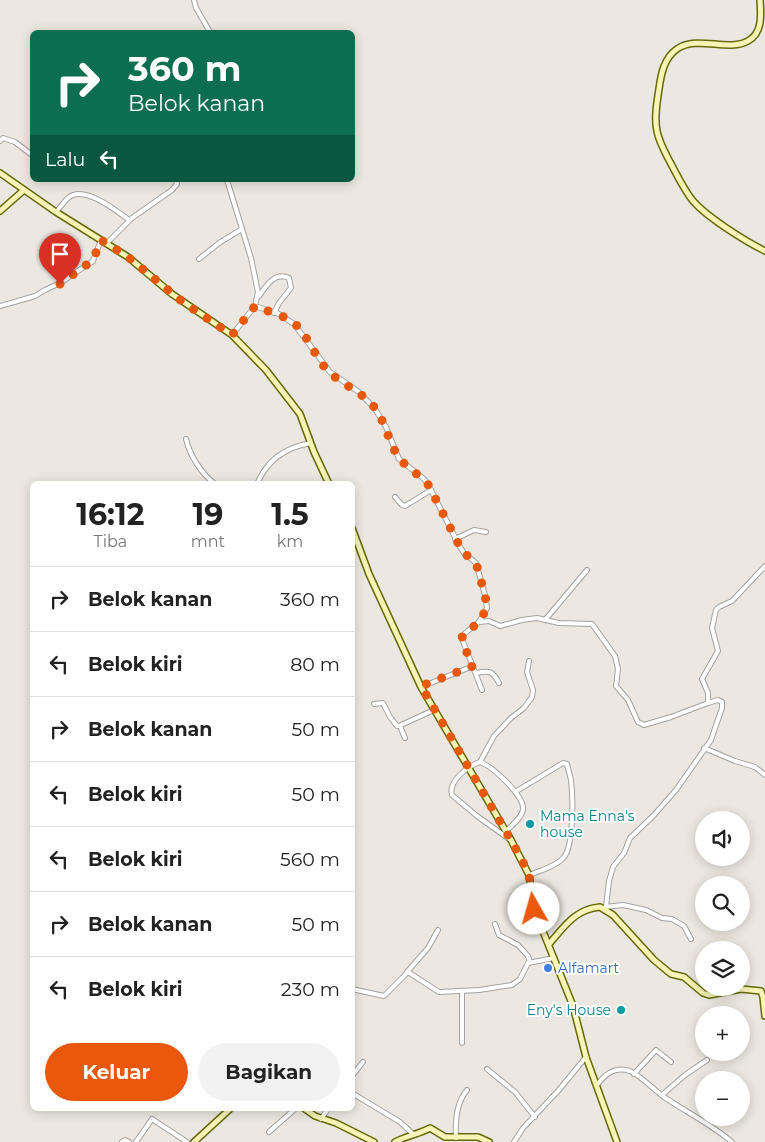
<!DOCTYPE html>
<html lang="id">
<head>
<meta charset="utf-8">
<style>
  :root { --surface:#fff; --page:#f2f2f2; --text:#222; --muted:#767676; --line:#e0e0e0; --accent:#ea580c }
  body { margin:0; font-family:Montserrat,sans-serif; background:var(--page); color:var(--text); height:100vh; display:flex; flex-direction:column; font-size:19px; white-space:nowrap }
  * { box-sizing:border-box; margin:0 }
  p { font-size:16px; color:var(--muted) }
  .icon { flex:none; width:28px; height:28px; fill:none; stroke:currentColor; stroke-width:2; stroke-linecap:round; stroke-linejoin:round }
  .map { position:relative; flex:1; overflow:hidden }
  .panel { position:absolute; left:30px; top:481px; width:325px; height:630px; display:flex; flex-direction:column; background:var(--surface); border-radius:8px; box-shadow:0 2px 12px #0003 }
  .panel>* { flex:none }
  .banner { position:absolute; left:30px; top:30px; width:325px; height:152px; border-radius:8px; box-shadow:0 2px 12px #0003; background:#0b6e4f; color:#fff; overflow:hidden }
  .fabs { position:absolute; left:695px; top:811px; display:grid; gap:10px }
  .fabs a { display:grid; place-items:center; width:55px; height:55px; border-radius:50%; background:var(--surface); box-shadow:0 2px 12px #0003; font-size:25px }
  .pin { position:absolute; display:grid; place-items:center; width:42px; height:42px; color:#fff; margin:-51px -21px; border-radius:50% 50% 50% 0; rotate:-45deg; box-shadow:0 0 5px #0007 }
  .pin .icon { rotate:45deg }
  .me { position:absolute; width:55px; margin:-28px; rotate:353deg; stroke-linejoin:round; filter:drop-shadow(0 0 4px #0008) }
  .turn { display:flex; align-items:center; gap:18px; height:105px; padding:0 15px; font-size:22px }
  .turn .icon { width:65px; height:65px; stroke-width:2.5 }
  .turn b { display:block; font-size:35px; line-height:42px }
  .then { display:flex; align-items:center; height:48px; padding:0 15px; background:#0003; gap:10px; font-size:19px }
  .eta { display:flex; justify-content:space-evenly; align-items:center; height:85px; text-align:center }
  .eta b { font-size:30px; font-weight:700; line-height:35px }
  .cta { display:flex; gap:10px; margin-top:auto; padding:10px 15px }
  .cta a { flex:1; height:58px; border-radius:30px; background:var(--accent); color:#fff; font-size:20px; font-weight:700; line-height:58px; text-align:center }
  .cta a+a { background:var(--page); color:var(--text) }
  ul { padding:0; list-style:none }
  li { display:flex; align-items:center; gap:15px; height:65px; padding:0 15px; border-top:1px solid var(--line) }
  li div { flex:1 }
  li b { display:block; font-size:19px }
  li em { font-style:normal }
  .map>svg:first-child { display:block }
</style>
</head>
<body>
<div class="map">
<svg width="765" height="1142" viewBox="0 0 765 1142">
  <rect width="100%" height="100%" fill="#ece8e1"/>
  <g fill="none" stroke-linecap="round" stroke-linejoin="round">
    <!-- street casing -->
    <g stroke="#a2a2a2" stroke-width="6">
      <g id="street">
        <path d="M194,0L196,8L210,32"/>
        <path d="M0,141L3,138L15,142L32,155"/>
        <path d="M227,180L251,258L258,292L255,306L232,335"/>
        <path d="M56,212C61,207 66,197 73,195C89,189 117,211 129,220"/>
        <path d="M107,243L132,218L172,190L177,184L176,180"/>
        <path d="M199,259L219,243L242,229"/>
        <path d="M259,296C266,286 275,271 289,278L291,288L279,303L274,313"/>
        <path d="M0,306L35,296L45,290L60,283L93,261L101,240"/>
        <path d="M255,306L279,314L294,324L330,372L359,392L375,409L386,427L399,459L424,479L429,486L460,547L464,553L476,563L485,595L487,608L479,622L464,634L462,639L482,690"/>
        <path d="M186,439C190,456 201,473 215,484"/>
        <path d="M257,484C267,460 286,447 311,443"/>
        <path d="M395,497L402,505L405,506L431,490"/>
        <path d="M455,539L474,530L486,532"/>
        <path d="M545,620L587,570"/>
        <path d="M479,622L489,621L500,626L522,620L537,618L559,623L592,624L615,656L618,669L616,686L628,700L638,722L644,725L671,717L708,703V693L702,679L718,651L712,628L716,610L719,607L732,601L765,566"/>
        <path d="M476,673C489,670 493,671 499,683"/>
        <path d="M421,687L473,666"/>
        <path d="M374,704L383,703L390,717L397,726H400"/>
        <path d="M405,738L400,726L401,725L434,710"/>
        <path d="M704,748L735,761L755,767L765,775"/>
        <path d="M480,762L494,736L511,718L524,708L532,697L533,690L527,672L529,661"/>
        <path d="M515,792L563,763L567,764C568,769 570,775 571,780C573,796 574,845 564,857C557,866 539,871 529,875"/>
        <path d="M506,831C512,825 521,819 523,810C525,796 492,766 480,762C468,766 448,781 452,795L477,816L509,839"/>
        <path d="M605,907L623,905L646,910L662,918L672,919L684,926L691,939"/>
        <path d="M606,907L609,881L613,867L624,853L630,838L653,816L676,790L711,740L722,708V702L718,700L708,703"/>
        <path d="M495,924L499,935L518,945L528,956L530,962"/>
        <path d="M407,972L428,948L438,930"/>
        <path d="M352,989L384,996L408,972L439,992L479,990L512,985L520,979L528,963L554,958"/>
        <path d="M462,991V1043"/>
        <path d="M487,1069L515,1092L535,1117"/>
        <path d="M634,1074L656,1050L671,1062"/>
        <path d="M352,1076L363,1062"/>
        <path d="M597,1085C605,1074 615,1066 630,1071C640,1075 654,1090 664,1097C686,1112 711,1124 732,1142"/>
        <path d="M352,1093L400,1122L414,1135"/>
        <path d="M662,1095L685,1075L707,1060"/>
        <path d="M321,1119L328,1109"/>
        <path d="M269,1132L295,1109"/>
        <path d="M456,1138C455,1122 456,1103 467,1090"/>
        <path d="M122,1142L125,1140L129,1142"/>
        <path d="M136,1142L152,1119L187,1142"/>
        <path d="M514,1142L523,1128L558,1091L586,1057"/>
      </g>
    </g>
    <!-- secondary casing -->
    <g stroke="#666a0a" stroke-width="8">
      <g id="secondary">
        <path d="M760,0C761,14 763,33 748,41C728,52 697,35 677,49C664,58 661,74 659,89C657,102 654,118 657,131C659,142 665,152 670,162C677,175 684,190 693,201C708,218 745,241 765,251"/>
        <path d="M0,173L56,212L128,257L172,294L232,335L266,370L300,414L314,452L329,484"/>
        <path d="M0,211L24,190"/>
        <path d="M352,528L369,574L421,687L511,840L529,875L534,909L573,1006L586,1057L617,1142"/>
        <path d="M549,944C564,927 575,909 600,907L613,915L654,960L671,974L684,977L703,993L709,995L741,989L761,991L763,997L765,1016"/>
        <path d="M305,1109L315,1116L336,1123L374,1142"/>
        <path d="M194,1142L230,1109"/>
        <path d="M395,1142C406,1136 419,1134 430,1128L445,1137H478L489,1142"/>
      </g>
    </g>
    <!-- street -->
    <use href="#street" stroke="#fff" stroke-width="4"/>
    <!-- secondary -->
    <use href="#secondary" stroke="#f6f5b5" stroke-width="5"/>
  </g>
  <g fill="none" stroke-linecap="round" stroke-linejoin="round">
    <!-- route -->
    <path stroke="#ea580c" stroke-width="9" stroke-dasharray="0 16.2" d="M60,284L93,260L101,240L128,257L184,303L232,335L255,306C268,312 282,314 294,323C309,336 315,359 330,373C346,387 361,391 375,408C386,423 390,448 401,460C409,470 421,475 429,486L460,547L464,553L476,563L485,595L487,608L479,622L462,636L464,646L473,666L421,686L520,856L529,875L534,909"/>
  </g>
  <!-- markers -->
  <g fill="#0f9aa8" stroke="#fff" stroke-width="2">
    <circle cx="530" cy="824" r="5"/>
    <circle cx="621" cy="1010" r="5"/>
  </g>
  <circle fill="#3f7fe0" stroke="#fff" stroke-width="2" cx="548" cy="968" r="5"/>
  <g text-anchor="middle" stroke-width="4" stroke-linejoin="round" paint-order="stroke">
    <!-- culture labels -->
    <g font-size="14" fill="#0d838f" stroke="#fff" text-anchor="start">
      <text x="540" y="821">Mama Enna's<tspan x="540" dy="16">house</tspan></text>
      <text x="611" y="1015" text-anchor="end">Eny's House</text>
    </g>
    <!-- shop labels -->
    <g font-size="14" fill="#366cbe" stroke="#fff" text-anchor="start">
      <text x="558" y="973">Alfamart</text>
    </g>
  </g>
</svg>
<div class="fabs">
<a><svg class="icon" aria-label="sound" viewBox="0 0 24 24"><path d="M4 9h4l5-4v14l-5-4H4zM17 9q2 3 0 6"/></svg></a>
<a><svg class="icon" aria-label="search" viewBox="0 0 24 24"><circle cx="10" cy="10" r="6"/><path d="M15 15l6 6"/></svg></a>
<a><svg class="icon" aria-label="layers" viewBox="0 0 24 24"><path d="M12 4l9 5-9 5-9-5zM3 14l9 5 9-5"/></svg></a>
<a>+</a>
<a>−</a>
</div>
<div class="pin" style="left:60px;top:284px;background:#d93025"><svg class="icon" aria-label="arrive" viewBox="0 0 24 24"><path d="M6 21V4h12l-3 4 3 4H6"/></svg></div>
<svg class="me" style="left:534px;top:909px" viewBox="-20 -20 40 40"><circle r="19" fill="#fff"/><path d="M0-13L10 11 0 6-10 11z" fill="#ea580c"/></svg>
<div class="banner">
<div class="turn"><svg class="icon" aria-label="right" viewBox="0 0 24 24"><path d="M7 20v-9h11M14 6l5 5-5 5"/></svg><div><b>360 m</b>Belok kanan</div></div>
<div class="then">Lalu<svg class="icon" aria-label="left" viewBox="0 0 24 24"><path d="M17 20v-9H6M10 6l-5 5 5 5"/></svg></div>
</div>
<section class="panel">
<div class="eta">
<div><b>16:12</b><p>Tiba</p></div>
<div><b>19</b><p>mnt</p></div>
<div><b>1.5</b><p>km</p></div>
</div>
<ul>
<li><svg class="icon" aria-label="right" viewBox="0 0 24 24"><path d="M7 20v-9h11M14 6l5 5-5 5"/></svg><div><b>Belok kanan</b></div><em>360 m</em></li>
<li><svg class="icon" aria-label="left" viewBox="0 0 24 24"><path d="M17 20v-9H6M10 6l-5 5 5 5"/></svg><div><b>Belok kiri</b></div><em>80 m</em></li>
<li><svg class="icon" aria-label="right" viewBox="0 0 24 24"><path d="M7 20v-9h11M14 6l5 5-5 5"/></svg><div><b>Belok kanan</b></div><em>50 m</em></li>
<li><svg class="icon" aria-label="left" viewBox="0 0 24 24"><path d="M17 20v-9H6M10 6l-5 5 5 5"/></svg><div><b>Belok kiri</b></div><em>50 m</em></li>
<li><svg class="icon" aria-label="left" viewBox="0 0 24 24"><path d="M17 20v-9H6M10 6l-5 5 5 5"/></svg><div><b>Belok kiri</b></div><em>560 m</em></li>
<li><svg class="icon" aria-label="right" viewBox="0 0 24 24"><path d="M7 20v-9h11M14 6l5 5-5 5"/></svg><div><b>Belok kanan</b></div><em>50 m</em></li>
<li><svg class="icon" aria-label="left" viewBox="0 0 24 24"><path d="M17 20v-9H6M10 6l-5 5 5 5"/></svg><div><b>Belok kiri</b></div><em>230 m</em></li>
</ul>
<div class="cta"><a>Keluar</a><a>Bagikan</a></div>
</section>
</div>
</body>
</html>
